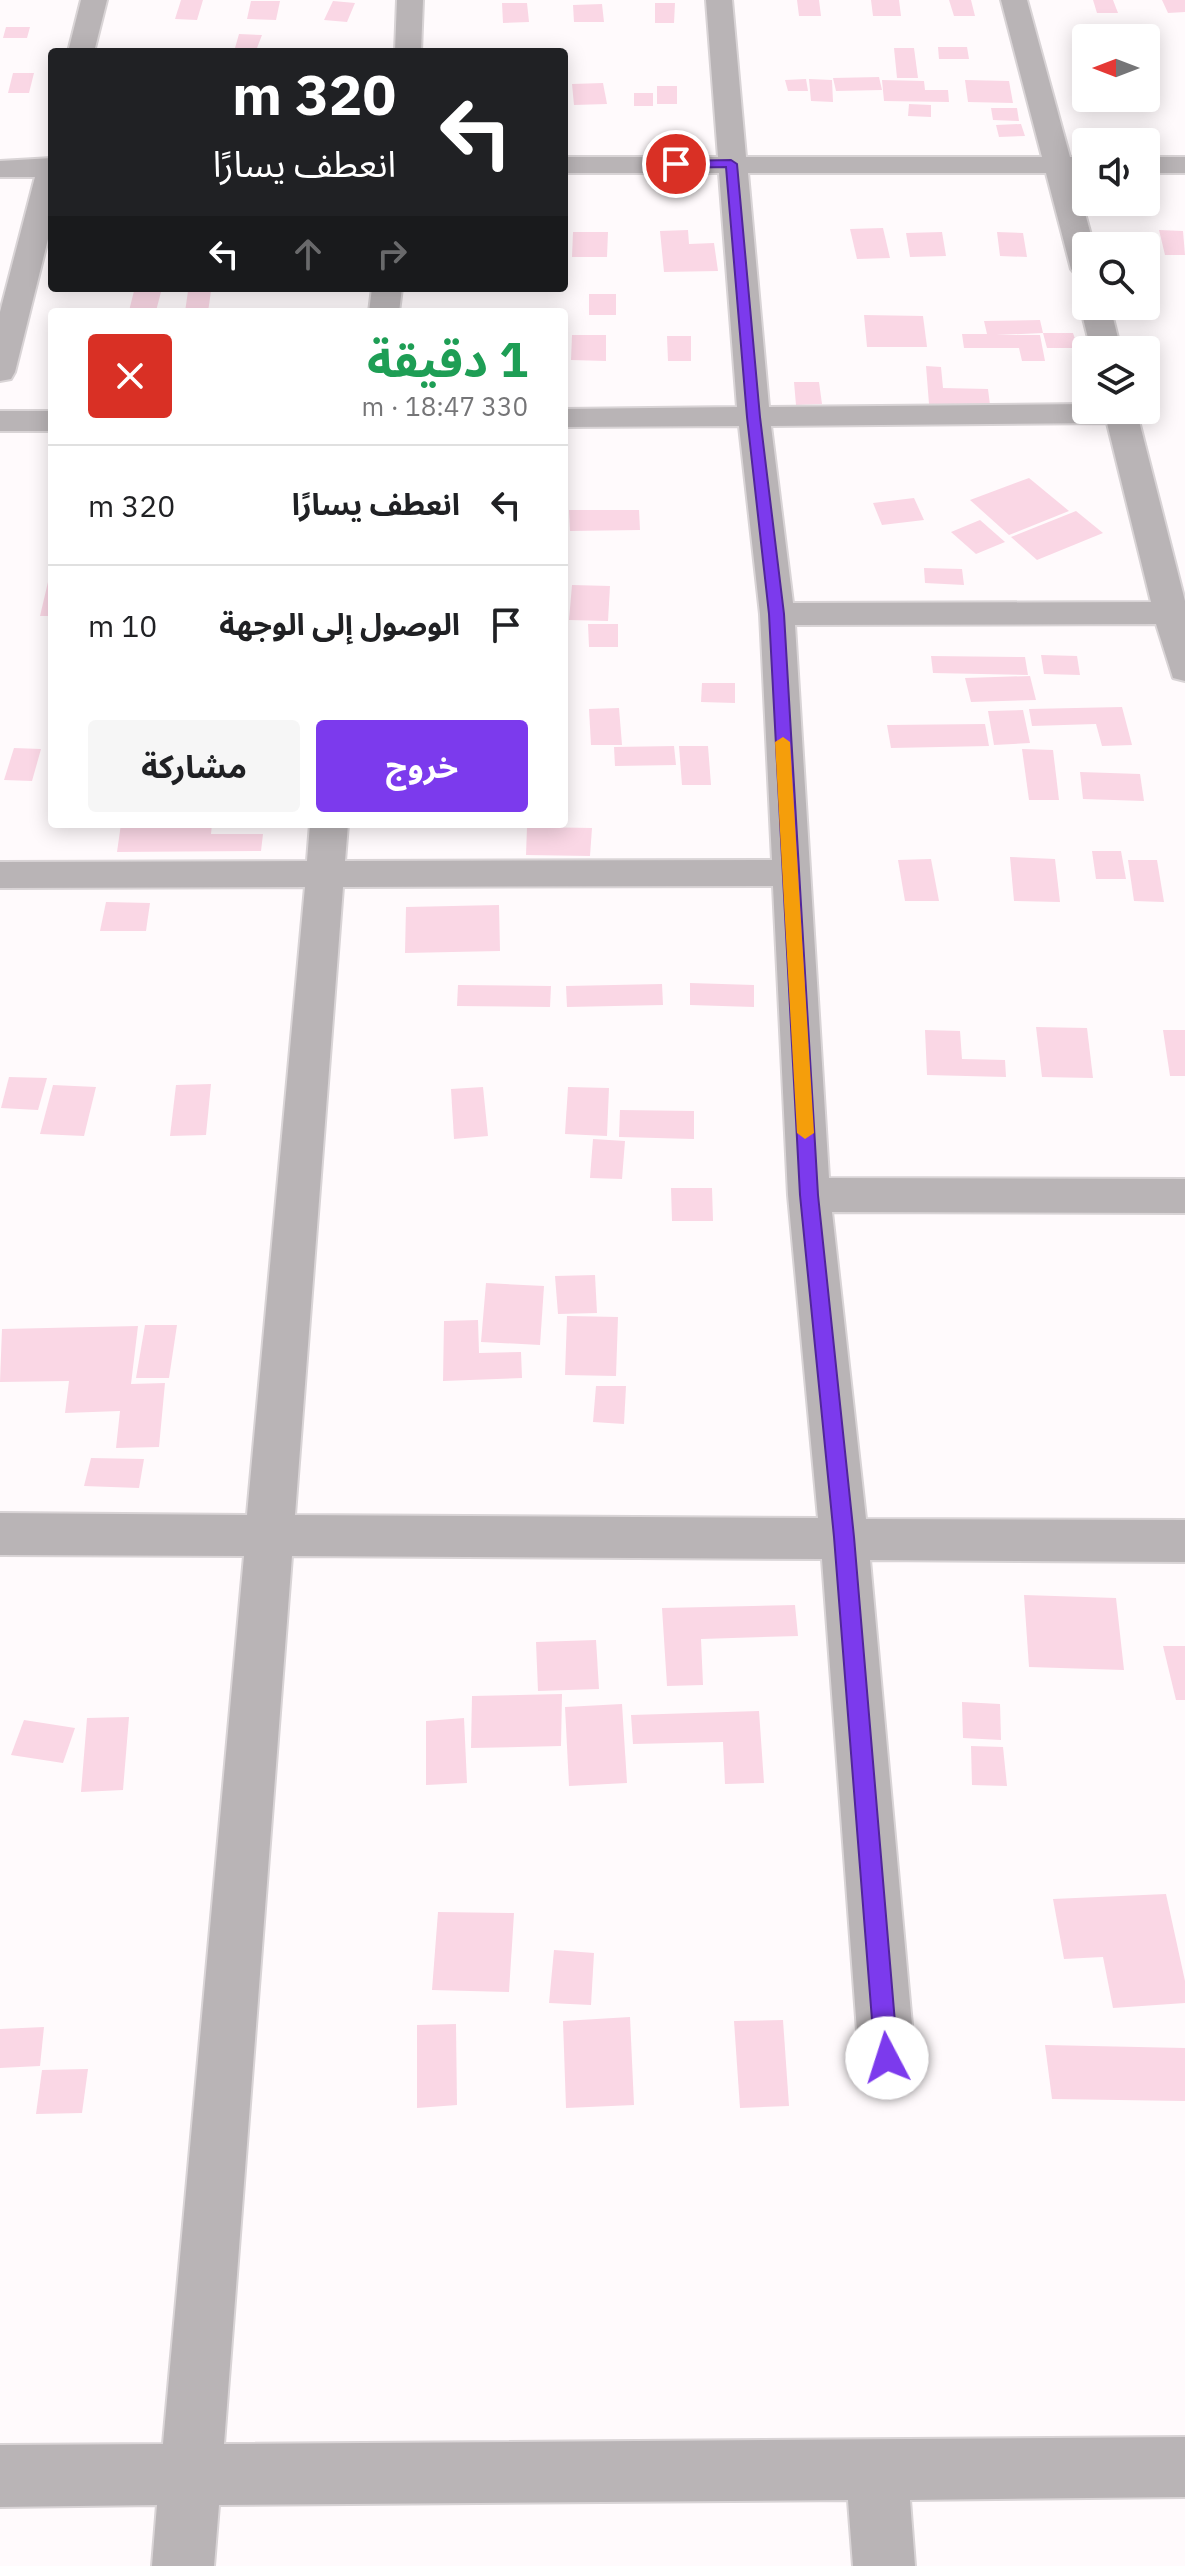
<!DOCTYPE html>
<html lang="ar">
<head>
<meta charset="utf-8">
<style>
  :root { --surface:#fff; --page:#f6f6f6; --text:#202124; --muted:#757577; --line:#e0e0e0; --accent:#7c3aed }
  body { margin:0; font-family:"IBM Plex Sans","Noto Sans Arabic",sans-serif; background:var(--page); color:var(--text); direction:rtl; height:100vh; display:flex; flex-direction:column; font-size:30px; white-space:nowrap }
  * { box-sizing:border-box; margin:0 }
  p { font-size:26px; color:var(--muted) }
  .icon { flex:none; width:44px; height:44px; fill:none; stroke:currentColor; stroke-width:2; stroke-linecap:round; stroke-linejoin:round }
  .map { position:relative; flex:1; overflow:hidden; direction:ltr }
  .sheet { position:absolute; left:48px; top:308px; width:520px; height:520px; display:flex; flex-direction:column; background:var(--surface); border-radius:8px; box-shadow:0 4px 20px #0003; direction:rtl }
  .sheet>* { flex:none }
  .hud { position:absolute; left:48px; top:48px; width:520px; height:244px; border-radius:8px; box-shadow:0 4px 20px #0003; direction:rtl; background:#202124; color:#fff; overflow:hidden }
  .needle { width:52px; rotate:270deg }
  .buttons { position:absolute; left:1072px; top:24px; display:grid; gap:16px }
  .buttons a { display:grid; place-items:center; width:88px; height:88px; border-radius:8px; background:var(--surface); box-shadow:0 4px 20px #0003; font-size:40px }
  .pin { position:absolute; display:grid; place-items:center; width:68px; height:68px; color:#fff; margin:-34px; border:4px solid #fff; border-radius:50%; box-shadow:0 2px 8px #0007 }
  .me { position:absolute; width:88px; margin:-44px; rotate:355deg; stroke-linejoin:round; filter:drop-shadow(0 0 6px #0008) }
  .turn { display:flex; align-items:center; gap:28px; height:168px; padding:0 40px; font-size:36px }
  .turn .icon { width:104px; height:104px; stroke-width:2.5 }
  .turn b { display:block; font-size:56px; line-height:68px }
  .lanes { display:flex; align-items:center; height:76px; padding:0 40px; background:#0003; justify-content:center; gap:40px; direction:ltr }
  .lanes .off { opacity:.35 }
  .round { display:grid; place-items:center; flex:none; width:84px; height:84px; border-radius:8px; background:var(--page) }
  .head { display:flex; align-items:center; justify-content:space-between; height:136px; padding:0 40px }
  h1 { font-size:48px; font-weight:700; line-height:60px; color:#1e9e55 }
  .action { display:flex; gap:16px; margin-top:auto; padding:16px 40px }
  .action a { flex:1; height:92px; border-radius:8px; background:var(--accent); color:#fff; font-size:32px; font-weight:700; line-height:92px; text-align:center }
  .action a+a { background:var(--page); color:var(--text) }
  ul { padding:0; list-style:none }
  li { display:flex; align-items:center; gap:24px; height:120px; padding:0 40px; border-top:2px solid var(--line) }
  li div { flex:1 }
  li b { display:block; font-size:30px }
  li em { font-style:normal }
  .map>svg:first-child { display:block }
</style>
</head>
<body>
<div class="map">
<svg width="1185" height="2566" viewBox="0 0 1185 2566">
  <rect width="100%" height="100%" fill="#fffafc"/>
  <!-- building -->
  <g fill="#fad7e5">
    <path d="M181,0H203L197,20L175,19Z"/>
    <path d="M797,0H819L821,16H799Z"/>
    <path d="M871,0H899L901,16H873Z"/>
    <path d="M949,0H971L975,16H954Z"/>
    <path d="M1093,0H1113L1118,13H1097Z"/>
    <path d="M1162,0H1185V12L1168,13Z"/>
    <path d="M251,1H280L276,20L247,19Z"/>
    <path d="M333,1L355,3L347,22L324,20Z"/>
    <path d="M502,3H527L529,22L503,23Z"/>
    <path d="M655,3H675L674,23H655Z"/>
    <path d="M602,4L604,22H574L573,5Z"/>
    <path d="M6,27H30L27,38H3Z"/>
    <path d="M239,34L262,35L257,48L216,52V49L235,48Z"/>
    <path d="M938,47H967L969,59H939Z"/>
    <path d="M894,48H914L918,78H897Z"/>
    <path d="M13,73H34L29,93H8Z"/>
    <path d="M879,77L882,90L836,91L833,78Z"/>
    <path d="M806,79L808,91H788L785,80Z"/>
    <path d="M809,79L832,80L833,102L811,101Z"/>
    <path d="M882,80L924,81L925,90H948L949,102L884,101Z"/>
    <path d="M965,80L1009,81L1013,103L968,102Z"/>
    <path d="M603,83L607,104L574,105L572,84Z"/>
    <rect x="657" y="86" width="20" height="18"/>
    <rect x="634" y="93" width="19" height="13"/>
    <path d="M909,104L931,105V117L908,116Z"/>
    <path d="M991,108H1017L1019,121L993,120Z"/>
    <path d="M1021,124L1025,136L999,137L996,125Z"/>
    <path d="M883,228L890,258L857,259L850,229Z"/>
    <path d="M688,230L689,244L714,243L718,271L664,272L660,231Z"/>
    <path d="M1159,230L1183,231L1185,255H1165Z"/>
    <path d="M573,232H608L607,257H572Z"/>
    <path d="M942,232L946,256L910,257L906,233Z"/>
    <path d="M997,232L1023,233L1027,257L1000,256Z"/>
    <path d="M134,291L161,292L156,311H129Z"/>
    <path d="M188,291H211L208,312H185Z"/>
    <rect x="589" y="294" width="27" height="21"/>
    <path d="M864,315L923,316L927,347H867Z"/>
    <path d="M1040,320L1043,333L996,335H1040L1045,361H1022L1019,348H964L962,334H987L984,321Z"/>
    <path d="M1043,333H1073L1078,348H1047Z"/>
    <path d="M572,335H606V361L571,360Z"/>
    <path d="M667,336H691V361H668Z"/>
    <path d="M926,366L941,367L943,388L988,389L990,405L929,404Z"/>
    <path d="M794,382H819L822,404L796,405Z"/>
    <path d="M1029,478L1069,511L1009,535L970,500Z"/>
    <path d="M914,498L924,520L882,525L873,503Z"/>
    <path d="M569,510H639L640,530L570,531Z"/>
    <path d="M1076,511L1103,533L1037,560L1011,537Z"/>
    <path d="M980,520L1005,542L976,554L951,532Z"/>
    <path d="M924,568L962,569L964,585L925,583Z"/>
    <path d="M48,582H52V616H40Z"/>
    <path d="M572,585L610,586L608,621L569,620Z"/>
    <path d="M588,624H618V647H589Z"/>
    <path d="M1041,655L1077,656L1080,675L1044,674Z"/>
    <path d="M931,656L1025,657L1028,675L933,673Z"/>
    <path d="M1030,676L1036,700L971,702L965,678Z"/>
    <path d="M702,683H735V703L701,702Z"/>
    <path d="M1122,707L1132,745L1102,746L1096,724L1032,726L1029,709Z"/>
    <path d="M619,708L622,745H591L589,709Z"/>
    <path d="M1023,710L1030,743L994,745L988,711Z"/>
    <path d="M985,724L989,746L891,748L887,725Z"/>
    <path d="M674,746L676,765L615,766L614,747Z"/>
    <path d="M679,746H708L711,785H682Z"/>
    <path d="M14,748L41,749L32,781L4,780Z"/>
    <path d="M1022,749L1053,750L1059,800H1029Z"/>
    <path d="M1080,772L1140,774L1144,801L1083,799Z"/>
    <path d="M121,824H212L211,834H263L261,851L117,852Z"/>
    <path d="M527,827L592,828L590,856L526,855Z"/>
    <path d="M1092,851H1121L1126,879H1096Z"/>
    <path d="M1010,857L1055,859L1060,902L1014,901Z"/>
    <path d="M931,859L939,901H905L898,860Z"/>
    <path d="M1128,860H1157L1164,902L1134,901Z"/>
    <path d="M106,902L150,903L146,931H100Z"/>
    <path d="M499,905L500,951L405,953L406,907Z"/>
    <path d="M690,983L754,985V1007L690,1005Z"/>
    <path d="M662,984L663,1005L567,1007L566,986Z"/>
    <path d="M458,985L551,986L550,1007L457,1006Z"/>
    <path d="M1036,1027L1087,1028L1093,1078L1042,1077Z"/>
    <path d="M925,1030L960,1031L962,1059L1005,1060L1006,1077L927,1075Z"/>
    <path d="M1163,1030H1185V1076H1170Z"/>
    <path d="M9,1077L47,1078L38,1110L1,1108Z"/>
    <path d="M211,1084L206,1135L170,1136L176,1085Z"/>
    <path d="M53,1085L96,1087L84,1136L40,1134Z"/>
    <path d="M483,1087L488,1136L454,1139L451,1089Z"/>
    <path d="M568,1087L609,1088L607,1136L565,1134Z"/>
    <path d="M620,1110L694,1111V1139L619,1137Z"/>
    <path d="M593,1139L625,1141L622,1179L590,1178Z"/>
    <path d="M671,1188H712L713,1221H672Z"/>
    <path d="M595,1275L597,1313L558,1314L555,1276Z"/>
    <path d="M486,1283L544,1286L540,1345L481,1342Z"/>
    <path d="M567,1316L618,1317L616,1376L565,1375Z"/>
    <path d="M478,1320L479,1353L521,1352L522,1378L443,1381L444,1321Z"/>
    <path d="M145,1325H177L169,1378H136Z"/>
    <path d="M138,1326L131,1384L165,1383L159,1447L116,1448L120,1411L65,1413L69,1381L0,1382L2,1329Z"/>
    <path d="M596,1386H626L624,1424L593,1422Z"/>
    <path d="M91,1458L144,1459L139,1488L84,1486Z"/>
    <path d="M1024,1595L1116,1598L1124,1670L1029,1667Z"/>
    <path d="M795,1605L798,1636L701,1639L703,1685L667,1686L662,1608Z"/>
    <path d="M596,1640L599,1689L538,1691L536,1642Z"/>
    <path d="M1163,1646H1185V1700H1176Z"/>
    <path d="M562,1694L561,1746L471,1748L472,1696Z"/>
    <path d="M962,1702L1000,1704L1001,1740L963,1738Z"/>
    <path d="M622,1704L627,1783L569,1786L565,1707Z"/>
    <path d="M759,1711L764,1783L725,1784L723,1742L633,1744L631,1715Z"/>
    <path d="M129,1717L123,1790L81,1792L87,1718Z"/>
    <path d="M464,1718L467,1783L426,1785V1721Z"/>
    <path d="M24,1720L75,1728L63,1763L11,1755Z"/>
    <path d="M971,1746L1003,1747L1007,1786L972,1785Z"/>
    <path d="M1166,1894L1185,1981V2003L1113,2008L1103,1957L1064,1959L1053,1899Z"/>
    <path d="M438,1912L514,1913L509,1992L432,1990Z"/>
    <path d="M554,1950L594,1953L591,2005L549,2003Z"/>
    <path d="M630,2017L634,2105L566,2108L563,2021Z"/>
    <path d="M783,2020L789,2106L740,2108L734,2021Z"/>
    <path d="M456,2024L457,2105L417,2108V2025Z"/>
    <path d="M44,2027L40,2066L0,2068V2029Z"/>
    <path d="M1045,2045L1185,2048V2101L1052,2099Z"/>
    <path d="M88,2069L82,2113L36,2114L42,2070Z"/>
  </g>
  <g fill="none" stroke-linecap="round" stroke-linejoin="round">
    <!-- minor casing -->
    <g stroke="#d9d4d6" stroke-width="4">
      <g id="minor">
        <path d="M81,0H107L94,52H68Z"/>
        <path d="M397,0H423L421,52H395Z"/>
        <path d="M706,0H732L746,157H1042L1001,0H1027L1070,157H1086V173H1074L1094,246H1086V278L1076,275L1071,269L1046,173H748L769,407L1086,404V410H1136L1137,413L1185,601V681L1173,678L1156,624L795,625L829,1178L1185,1179V1213L832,1212L866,1519L1185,1520V1562L870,1560L915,2058L906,2077L887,2086L868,2077L859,2058L822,1559L292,1556L224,2444L1185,2437V2497L910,2500L915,2566H853L848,2500L219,2505L214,2566H152L157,2505L0,2507V2445L163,2444L244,1556L0,1555V1513L247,1515L305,887L0,888V862L307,861L310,824H348L345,861L772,860L760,614L739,426L564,427V409L737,407L719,173H564V157H718ZM1107,423L1151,602L793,603L771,426ZM773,886L788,1195L818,1518L295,1515L343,887Z"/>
        <rect x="1146" y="157" width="39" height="16"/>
        <path d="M52,158V223L15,372L11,379L0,381V312L35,177H0V161Z"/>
        <path d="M372,288H402L399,312H369Z"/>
        <path d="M1086,299V306H1110L1121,350H1091L1080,306Z"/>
        <rect x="0" y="411" width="52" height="20"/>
      </g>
    </g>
    <!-- minor -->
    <use href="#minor" fill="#b9b4b6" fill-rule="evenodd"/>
  </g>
  <!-- route -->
  <path fill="#7c3aed" stroke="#51269a" stroke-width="2" d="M731,160L737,164L760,417L784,614L818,1195L854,1537L898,2058L895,2066L887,2069L879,2066L875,2058L834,1537L800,1195L769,614L747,417L726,167L676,168L670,164L676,161Z"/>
  <!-- slow -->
  <path fill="#f59e0b" d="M783,737L790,742L814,1133L805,1139L797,1133L775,742Z"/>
</svg>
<div class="buttons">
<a><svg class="needle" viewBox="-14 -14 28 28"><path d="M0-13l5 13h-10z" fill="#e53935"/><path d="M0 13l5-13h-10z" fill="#757577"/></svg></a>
<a><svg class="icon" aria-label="sound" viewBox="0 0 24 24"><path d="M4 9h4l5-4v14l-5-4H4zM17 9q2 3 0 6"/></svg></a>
<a><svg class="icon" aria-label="search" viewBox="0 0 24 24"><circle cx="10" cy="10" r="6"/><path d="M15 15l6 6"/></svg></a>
<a><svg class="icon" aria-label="layers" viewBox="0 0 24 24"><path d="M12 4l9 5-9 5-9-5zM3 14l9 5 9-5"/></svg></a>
</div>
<div class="pin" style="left:676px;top:164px;background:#d93025"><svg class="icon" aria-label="arrive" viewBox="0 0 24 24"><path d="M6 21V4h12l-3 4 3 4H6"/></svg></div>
<svg class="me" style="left:887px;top:2058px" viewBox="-20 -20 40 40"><circle r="19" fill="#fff"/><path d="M0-13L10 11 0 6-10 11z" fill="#7c3aed"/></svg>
<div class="hud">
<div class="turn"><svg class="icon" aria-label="left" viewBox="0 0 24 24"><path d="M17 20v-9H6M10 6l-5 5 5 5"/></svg><div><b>320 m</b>انعطف يسارًا</div></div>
<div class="lanes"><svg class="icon" aria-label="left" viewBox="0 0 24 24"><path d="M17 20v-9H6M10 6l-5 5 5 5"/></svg><svg class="icon off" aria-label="ahead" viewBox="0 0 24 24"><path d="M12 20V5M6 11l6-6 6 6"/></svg><svg class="icon off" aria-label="right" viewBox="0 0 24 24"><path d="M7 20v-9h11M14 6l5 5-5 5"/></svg></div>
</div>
<section class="sheet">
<div class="head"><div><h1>1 دقيقة</h1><p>330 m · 18:47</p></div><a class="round" style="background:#d93025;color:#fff"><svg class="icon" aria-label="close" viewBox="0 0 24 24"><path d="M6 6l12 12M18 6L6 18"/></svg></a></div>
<ul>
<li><svg class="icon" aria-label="left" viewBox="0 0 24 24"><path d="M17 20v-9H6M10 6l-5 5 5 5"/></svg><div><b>انعطف يسارًا</b></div><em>320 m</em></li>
<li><svg class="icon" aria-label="arrive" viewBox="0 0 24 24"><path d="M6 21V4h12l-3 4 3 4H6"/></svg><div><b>الوصول إلى الوجهة</b></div><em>10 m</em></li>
</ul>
<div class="action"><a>خروج</a><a>مشاركة</a></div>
</section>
</div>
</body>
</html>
